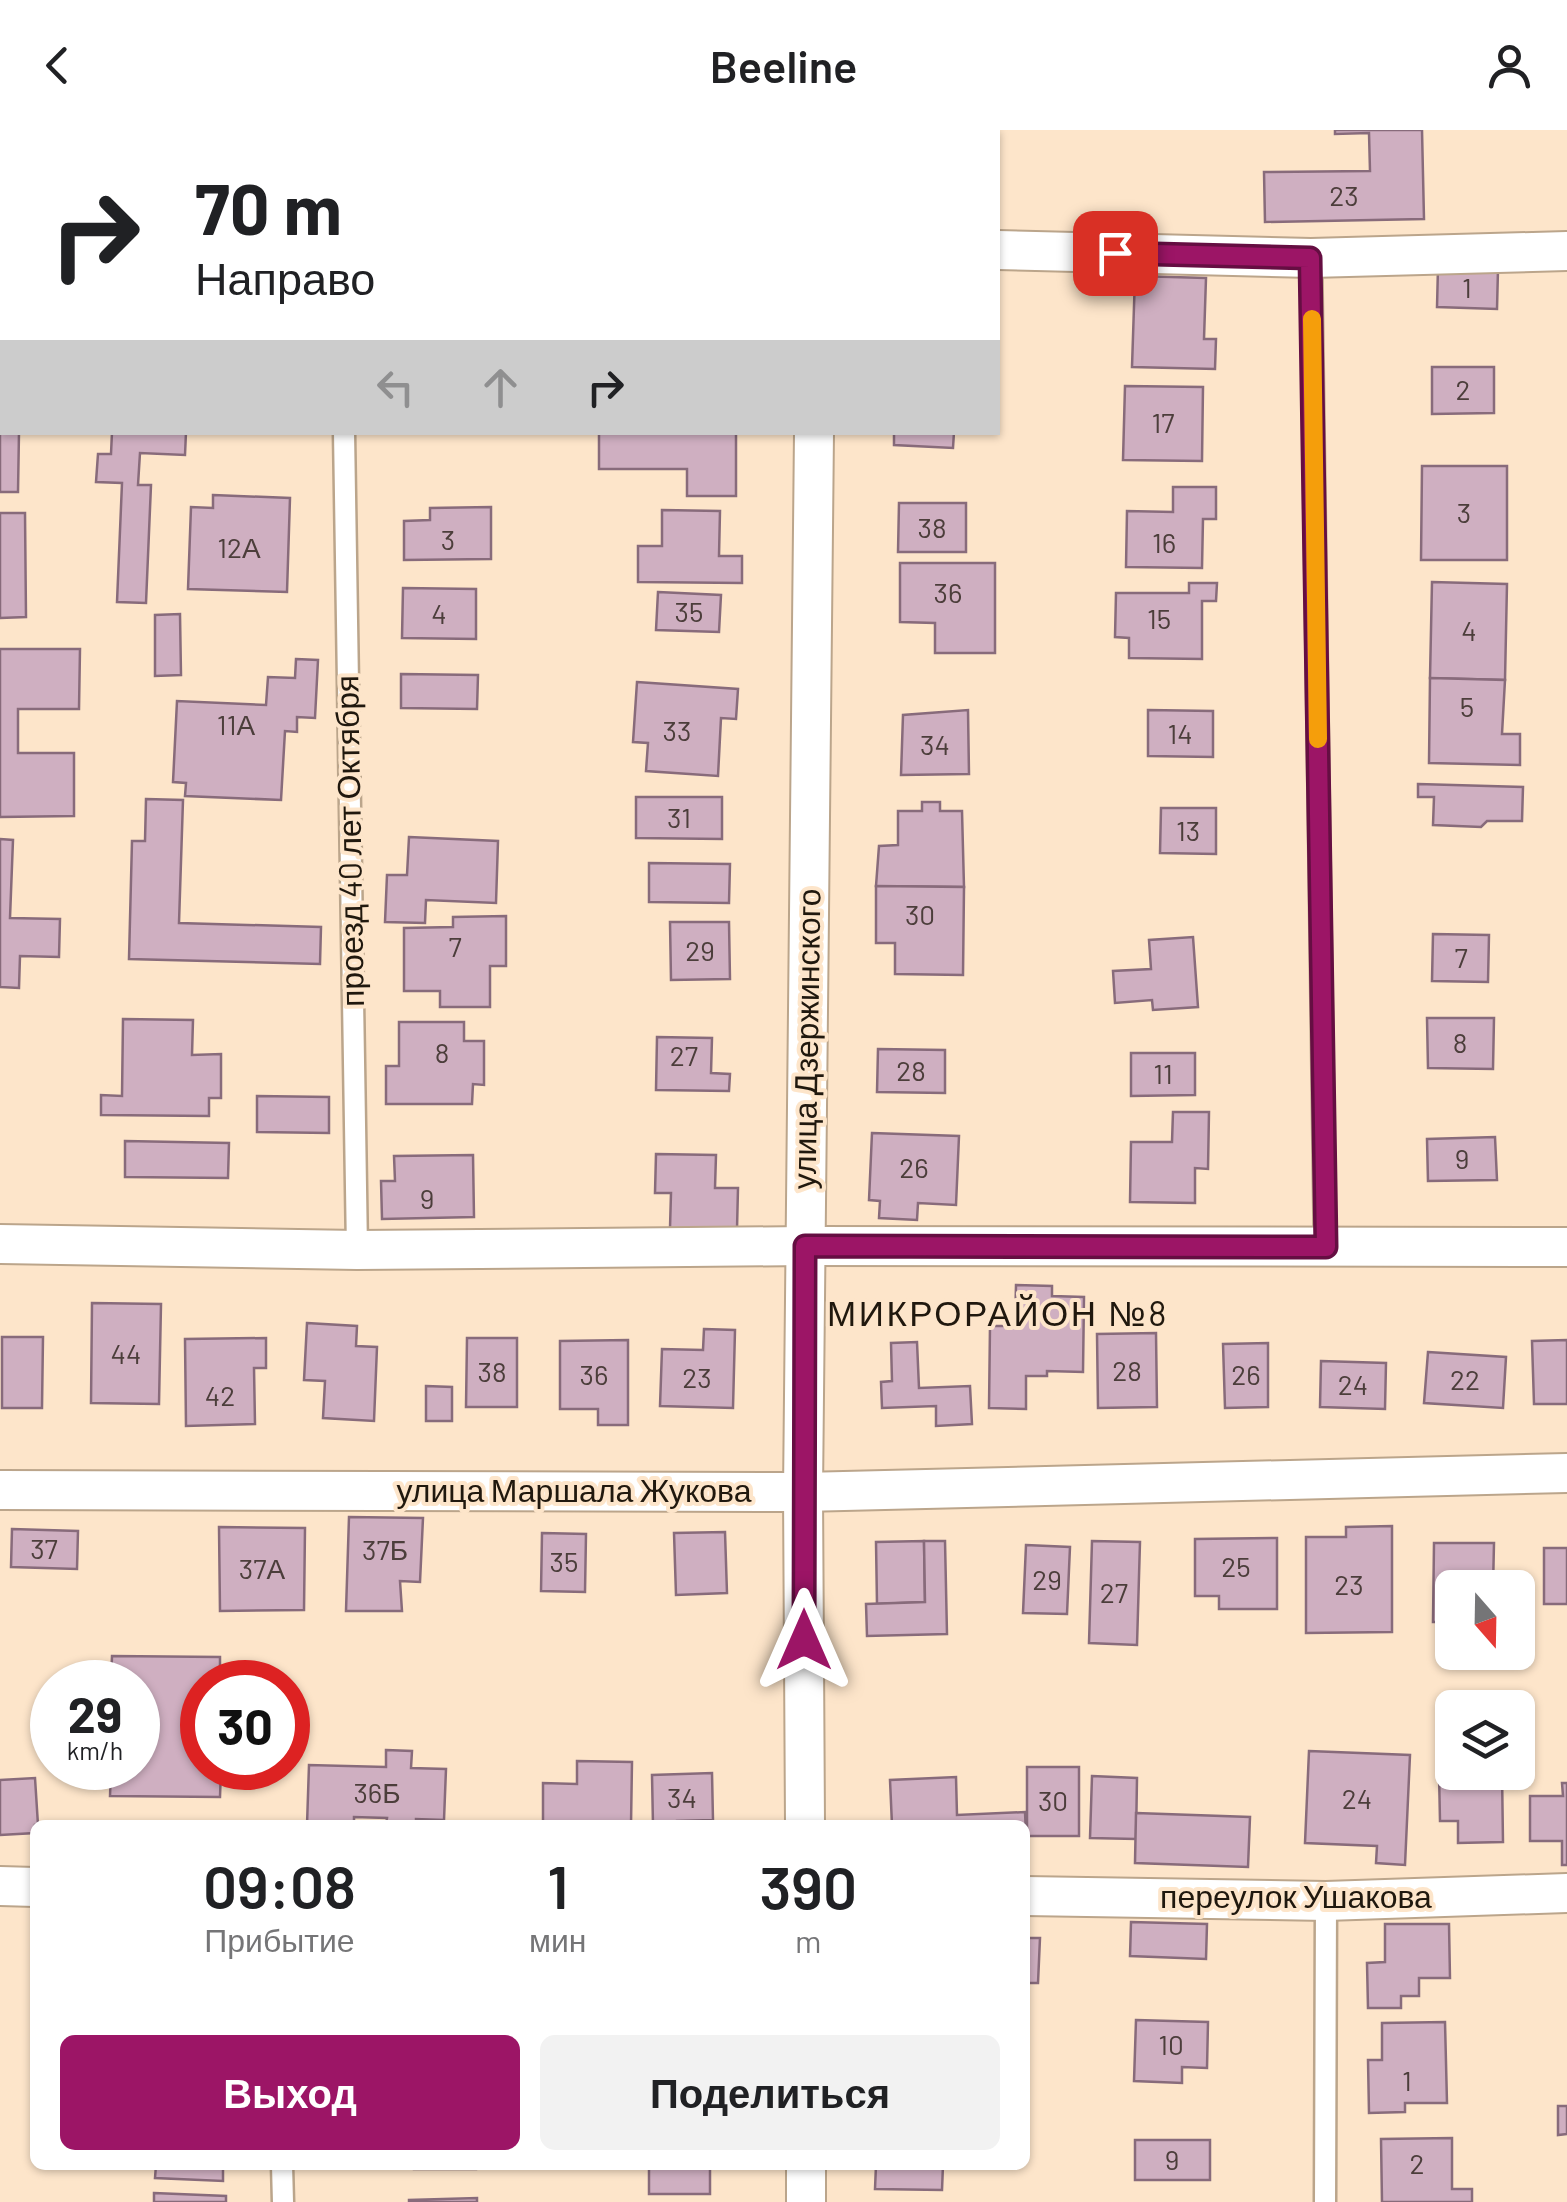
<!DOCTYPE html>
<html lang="ru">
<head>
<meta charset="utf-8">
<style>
  :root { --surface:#fff; --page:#f2f2f2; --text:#202124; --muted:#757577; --accent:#9c1566 }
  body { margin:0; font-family:Barlow,sans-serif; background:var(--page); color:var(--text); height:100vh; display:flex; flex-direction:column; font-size:38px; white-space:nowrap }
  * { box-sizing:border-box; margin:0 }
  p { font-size:32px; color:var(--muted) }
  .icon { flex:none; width:55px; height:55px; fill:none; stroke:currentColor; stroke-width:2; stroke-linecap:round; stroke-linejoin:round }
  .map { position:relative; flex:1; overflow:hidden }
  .side { position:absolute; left:30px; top:1690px; width:1000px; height:350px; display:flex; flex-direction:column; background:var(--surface); border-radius:15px; box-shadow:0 2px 8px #0004 }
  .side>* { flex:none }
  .top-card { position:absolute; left:0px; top:0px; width:1000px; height:305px; box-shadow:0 2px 8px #0004; background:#fff; color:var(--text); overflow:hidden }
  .needle { width:65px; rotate:160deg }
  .fabs { position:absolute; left:1435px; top:1440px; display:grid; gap:20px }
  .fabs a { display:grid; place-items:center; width:100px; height:100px; border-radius:15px; background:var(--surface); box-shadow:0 2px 8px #0004; font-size:50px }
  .speed { position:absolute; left:30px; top:1530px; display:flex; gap:20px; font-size:50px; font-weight:700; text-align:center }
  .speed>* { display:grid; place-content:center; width:130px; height:130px; border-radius:50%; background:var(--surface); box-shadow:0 2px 8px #0004; line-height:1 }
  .speed small { font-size:25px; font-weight:400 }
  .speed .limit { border:15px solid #d22; background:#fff; color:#111 }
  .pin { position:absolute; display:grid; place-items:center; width:85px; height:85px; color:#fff; margin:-42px; border-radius:20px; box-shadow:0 5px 15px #0006 }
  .me { position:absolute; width:110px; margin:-55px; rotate:0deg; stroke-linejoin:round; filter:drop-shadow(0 0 8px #0008) }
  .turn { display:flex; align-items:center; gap:35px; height:210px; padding:0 30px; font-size:45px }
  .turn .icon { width:130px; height:130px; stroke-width:2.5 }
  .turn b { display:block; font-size:70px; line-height:85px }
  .lanes { display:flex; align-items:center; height:95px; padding:0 30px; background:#0003; justify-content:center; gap:50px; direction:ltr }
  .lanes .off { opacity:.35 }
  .eta { display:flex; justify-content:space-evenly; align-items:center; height:170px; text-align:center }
  .eta b { font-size:60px; font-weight:600; line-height:70px }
  .primary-button { display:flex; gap:20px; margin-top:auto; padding:20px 30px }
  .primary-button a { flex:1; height:115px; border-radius:15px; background:var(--accent); color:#fff; font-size:40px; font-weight:600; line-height:115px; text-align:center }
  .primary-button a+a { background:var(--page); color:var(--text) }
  header { display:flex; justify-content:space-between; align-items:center; height:130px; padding:0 30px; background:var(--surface); font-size:45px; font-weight:600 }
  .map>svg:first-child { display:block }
</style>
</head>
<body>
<header><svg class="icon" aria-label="back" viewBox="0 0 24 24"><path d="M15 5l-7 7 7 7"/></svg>Beeline<svg class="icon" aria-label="person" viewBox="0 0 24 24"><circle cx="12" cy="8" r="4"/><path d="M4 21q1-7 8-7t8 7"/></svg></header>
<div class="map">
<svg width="1567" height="2072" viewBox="0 0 1567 2072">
  <rect width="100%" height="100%" fill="#fde5ca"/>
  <!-- building -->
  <g fill="#cfafc1" stroke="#886b7b" stroke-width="2.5">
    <path d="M654,0H747V2Z"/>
    <path d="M1335,0H1422L1424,89L1265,92L1264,42L1370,41L1369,3L1335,4Z"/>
    <path d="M1438,137L1498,139L1497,179L1437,177Z"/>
    <path d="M1135,146L1206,148L1204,209H1216L1215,239L1132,237Z"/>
    <path d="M1432,237H1494V283L1432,284Z"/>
    <path d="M1125,256L1203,257L1202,331L1123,330Z"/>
    <path d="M0,281H2V302H19L18,362H0Z"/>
    <path d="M112,302H186L185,325L140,323L138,355H151L146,473L117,472L122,353L96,352L98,324H111Z"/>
    <path d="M599,302H736V366H687V339H599Z"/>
    <path d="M894,302H954L953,318L894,315Z"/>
    <path d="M1422,336H1507V430H1421Z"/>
    <path d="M1173,357H1216V389H1203L1202,438L1126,437L1127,381L1173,382Z"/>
    <path d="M213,365L290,368L287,462L188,459L191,377L213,378Z"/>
    <path d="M899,373H966V422H898Z"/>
    <path d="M491,377V429L404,430V391L430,390V378Z"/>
    <path d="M662,380L720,381L719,426H742V453L638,452V416H662Z"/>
    <path d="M0,383H25L26,487L0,488Z"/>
    <path d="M900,433H995V523H935V493L900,492Z"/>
    <path d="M1432,452L1507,454L1505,550L1430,548Z"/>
    <path d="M1189,453H1217L1216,471H1202V529L1129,528V508L1115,507L1116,463H1189Z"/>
    <path d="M403,458L476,459V509L402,508Z"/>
    <path d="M658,462L721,465L719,502L656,500Z"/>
    <path d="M180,484L181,545L155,546V485Z"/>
    <path d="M0,519H80L79,579H18V623H74V686L0,687Z"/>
    <path d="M296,529L318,530L315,588L297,587V602L285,601L281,670L185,666L186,653L173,652L177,571L266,575L268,547L295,548Z"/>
    <path d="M401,544L478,545L477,579L401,578Z"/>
    <path d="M1430,548L1505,550L1502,604H1520V635L1429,633Z"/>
    <path d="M637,552L738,559L736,589L721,588L718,646L646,641L648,613L633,612Z"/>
    <path d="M968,580L969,644L901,645L903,585Z"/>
    <path d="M1148,580L1213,581V627L1148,626Z"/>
    <path d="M1418,654L1523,657L1522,691H1487L1481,697L1433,695L1434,667H1418Z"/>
    <path d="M636,667H722V709L636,708Z"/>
    <path d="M146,669L183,670L179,793L321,797L320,834L129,829L132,711H145Z"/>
    <path d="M922,672H940V681H962L964,757L876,756L879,716L898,715V681H922Z"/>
    <path d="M1161,678H1216V724L1160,723Z"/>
    <path d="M409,707L498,711L496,773L426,770L425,793L385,792L387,745H407Z"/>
    <path d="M0,709L13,710L10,788L60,789L59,827L20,826L19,858L0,857Z"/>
    <path d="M649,733L730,734L729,773L649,772Z"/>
    <path d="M876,756L964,757L963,845L895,844V813H876Z"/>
    <path d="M506,786V836H490V877H440V861H404V798L453,797V787Z"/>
    <path d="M670,792H729L730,849L671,850Z"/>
    <path d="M1433,804L1489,805L1488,852L1432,851Z"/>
    <path d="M1193,807L1198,877L1153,880L1152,870L1115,873L1113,841L1151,839L1149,810Z"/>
    <path d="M1427,888H1494L1493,939L1428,938Z"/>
    <path d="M123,889L193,890L192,925L221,924V968H209V986L101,985V965L122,966Z"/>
    <path d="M399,892H464V911H484V955L473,954L472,974H386V936H399Z"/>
    <path d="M657,907L712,908L711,943L730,944L729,961L656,960Z"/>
    <path d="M878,919L945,920V963L877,962Z"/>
    <path d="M1131,923H1195V965L1131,966Z"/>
    <path d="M257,966L329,967V1003L257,1002Z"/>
    <path d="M1173,982H1209L1208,1039L1195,1038V1073L1130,1072L1131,1012H1172Z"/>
    <path d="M872,1003L959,1006L956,1075L918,1073L917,1090L879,1088L880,1071L869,1070Z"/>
    <path d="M1495,1007L1497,1050L1428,1051L1427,1009Z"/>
    <path d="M125,1011L229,1013L228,1048L125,1047Z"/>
    <path d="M656,1024L716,1025L715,1058H738L737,1099L670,1098L671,1063H655Z"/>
    <path d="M473,1025L474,1087L382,1089L381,1051H395L394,1026Z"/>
    <path d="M1016,1155L1052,1156V1166L1084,1167L1083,1242L1047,1241V1246H1026V1279L989,1278L990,1196H1015Z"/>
    <path d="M92,1173L161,1174L159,1274L91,1273Z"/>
    <path d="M307,1193L357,1196L356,1216L377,1217L374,1291L323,1288L325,1251L304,1250Z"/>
    <path d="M704,1199L735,1200L733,1278L660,1276L662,1219L703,1220Z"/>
    <path d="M1156,1203L1157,1277L1098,1278L1097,1204Z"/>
    <path d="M2,1207H43L42,1278H2Z"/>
    <path d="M266,1208V1238H254L255,1294L186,1296L185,1209Z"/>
    <path d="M467,1208H517V1277H466Z"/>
    <path d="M628,1210V1295H598V1279H560V1211Z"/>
    <path d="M1567,1210V1274H1534L1532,1211Z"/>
    <path d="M917,1212L919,1258L970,1256L972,1294L936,1296V1276L882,1278L881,1252L892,1251L891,1213Z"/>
    <path d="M1268,1213V1277L1225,1278L1223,1214Z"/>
    <path d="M1428,1222L1506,1227L1503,1278L1424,1273Z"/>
    <path d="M1321,1231L1386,1233L1385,1279L1320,1277Z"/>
    <path d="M426,1256L452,1257V1291H426Z"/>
    <path d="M349,1387L423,1388L420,1452L400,1451L402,1481H346Z"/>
    <path d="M1392,1396V1502L1306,1503V1407H1346V1397Z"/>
    <path d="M219,1397L305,1398L304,1480L220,1481Z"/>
    <path d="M12,1399L78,1401L77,1439L11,1437Z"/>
    <path d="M725,1402L727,1463L676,1465L674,1403Z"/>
    <path d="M542,1403L586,1404L585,1462L541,1461Z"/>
    <path d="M1277,1408V1479H1219V1466H1195V1409Z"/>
    <path d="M924,1411L925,1472L877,1474L876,1412Z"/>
    <path d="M924,1411H945L947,1504L867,1506L866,1474L925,1472Z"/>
    <path d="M1092,1411L1140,1412L1137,1515L1089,1513Z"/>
    <path d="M1434,1413H1494L1493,1458H1452V1492H1433Z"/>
    <path d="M1026,1415L1070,1417L1067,1484L1023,1483Z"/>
    <rect x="1544" y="1418" width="23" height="56"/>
    <path d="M112,1526L220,1527V1552H202V1638H221L220,1667L110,1666L111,1638H138V1552H111Z"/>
    <path d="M386,1620L412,1621L411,1638L446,1639L444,1690L416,1689V1695H386L387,1688L354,1687V1695H307L309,1635L386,1637Z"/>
    <path d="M1309,1621L1410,1625L1405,1735L1376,1733L1377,1716L1305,1713Z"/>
    <path d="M577,1631L632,1632L631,1695H543V1653L577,1654Z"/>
    <rect x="1027" y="1637" width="52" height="69"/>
    <path d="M1502,1642L1503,1712L1458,1713V1691H1440L1439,1643Z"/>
    <path d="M712,1643L713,1690L677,1691V1695H653L652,1645Z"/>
    <path d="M1092,1646L1137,1648L1136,1709L1090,1708Z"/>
    <path d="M956,1647L957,1685L1025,1682L1027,1725H1025V1695H892L890,1650Z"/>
    <path d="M35,1648L38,1695H35V1703L0,1705V1650Z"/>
    <path d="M1562,1653H1567V1735H1562V1711H1530V1666H1563Z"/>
    <path d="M1136,1683L1250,1687L1248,1737L1135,1733Z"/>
    <path d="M1131,1792L1207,1794L1206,1829L1130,1826Z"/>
    <path d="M1385,1794H1449L1450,1848H1419V1866H1401V1878H1368L1367,1833L1385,1832Z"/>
    <path d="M1025,1808H1040L1038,1853H1025Z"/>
    <path d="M1136,1890L1208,1892L1207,1938L1182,1937V1953L1134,1951Z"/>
    <path d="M1445,1892L1447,1973H1405V1982L1369,1983L1368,1930H1382V1893Z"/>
    <path d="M1558,1976H1567V2004L1558,2005Z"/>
    <path d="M1452,2008V2059H1472V2072H1382L1381,2009Z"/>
    <rect x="1135" y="2010" width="75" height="40"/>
    <path d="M156,2035H223V2051L155,2048Z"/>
    <rect x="414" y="2035" width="62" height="4"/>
    <rect x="649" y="2035" width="61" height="29"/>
    <path d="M876,2035H943L942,2060L875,2059Z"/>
    <path d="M154,2063L226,2066V2072H154Z"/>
    <path d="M477,2068V2072H409V2070Z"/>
  </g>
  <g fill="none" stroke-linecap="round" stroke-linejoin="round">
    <!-- lane casing -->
    <g stroke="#bba58b" stroke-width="25">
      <g id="lane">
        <path d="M1311,128L1325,1117"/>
        <path d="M344,302L357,1120"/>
        <path d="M282,2035L283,2072"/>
        <path d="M1325,2072L1326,1771"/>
      </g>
    </g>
    <!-- street casing -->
    <g stroke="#bba58b" stroke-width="42">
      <g id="street">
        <path d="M816,0V2"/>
        <path d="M0,111H2"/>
        <path d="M998,120L1311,128L1567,121"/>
        <path d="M0,1114L357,1120L805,1116L1567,1117"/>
        <path d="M0,1360L803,1362L1567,1343"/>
        <path d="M805,1695L803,1362L814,302"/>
        <path d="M0,1756L35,1757"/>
        <path d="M1025,1766L1326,1771L1567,1763"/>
        <path d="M806,2035V2072"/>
      </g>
    </g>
    <!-- lane -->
    <use href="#lane" stroke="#fff" stroke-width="20"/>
    <!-- street -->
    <use href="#street" stroke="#fff" stroke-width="38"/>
  </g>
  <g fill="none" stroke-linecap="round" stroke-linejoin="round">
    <!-- route casing -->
    <g stroke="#650e42" stroke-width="25">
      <path id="route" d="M804,1510L805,1116L1326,1117L1310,128L1115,123"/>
    </g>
    <!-- route -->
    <use href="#route" stroke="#9c1566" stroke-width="18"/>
    <!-- slow -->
    <path stroke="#f59e0b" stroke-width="18" d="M1312,189L1318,609"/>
  </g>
  <g text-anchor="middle" stroke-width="8" stroke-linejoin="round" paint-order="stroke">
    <!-- number labels -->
    <g font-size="28" fill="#4c3e3b">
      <text x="1344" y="76">23</text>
      <text x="1467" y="168">1</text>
      <text x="1463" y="270">2</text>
      <text x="1163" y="303">17</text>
      <text x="1464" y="393">3</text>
      <text x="932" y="408">38</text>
      <text x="448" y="420">3</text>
      <text x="1164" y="423">16</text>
      <text x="239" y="428">12А</text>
      <text x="948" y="473">36</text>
      <text x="689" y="492">35</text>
      <text x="439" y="494">4</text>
      <text x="1159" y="499">15</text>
      <text x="1469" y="511">4</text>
      <text x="1467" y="587">5</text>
      <text x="236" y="605">11А</text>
      <text x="677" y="611">33</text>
      <text x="1180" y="614">14</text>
      <text x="935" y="625">34</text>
      <text x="679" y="698">31</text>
      <text x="1188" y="711">13</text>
      <text x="920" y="795">30</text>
      <text x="455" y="827">7</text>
      <text x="700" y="831">29</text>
      <text x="1461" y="838">7</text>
      <text x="1460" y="923">8</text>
      <text x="442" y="933">8</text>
      <text x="684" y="936">27</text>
      <text x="911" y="951">28</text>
      <text x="1163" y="954">11</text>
      <text x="1462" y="1039">9</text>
      <text x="914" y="1048">26</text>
      <text x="427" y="1079">9</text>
      <text x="126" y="1234">44</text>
      <text x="1127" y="1251">28</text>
      <text x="492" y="1252">38</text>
      <text x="594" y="1255">36</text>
      <text x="1246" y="1255">26</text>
      <text x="697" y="1258">23</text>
      <text x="1465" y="1260">22</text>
      <text x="1353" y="1265">24</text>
      <text x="220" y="1276">42</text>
      <text x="44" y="1429">37</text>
      <text x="385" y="1430">37Б</text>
      <text x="564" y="1442">35</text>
      <text x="1236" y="1447">25</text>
      <text x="262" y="1449">37А</text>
      <text x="1047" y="1460">29</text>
      <text x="1349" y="1465">23</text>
      <text x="1114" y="1473">27</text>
      <text x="377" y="1673">36Б</text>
      <text x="682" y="1678">34</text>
      <text x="1357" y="1679">24</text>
      <text x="1053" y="1681">30</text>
      <text x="1171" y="1925">10</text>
      <text x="1407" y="1961">1</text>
      <text x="1172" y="2040">9</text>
      <text x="1417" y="2044">2</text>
    </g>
    <!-- street labels -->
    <g font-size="32" fill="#20180e" stroke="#fde5ca">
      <text transform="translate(350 711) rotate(-91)" y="11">проезд 40 лет Октября</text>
      <text transform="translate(807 909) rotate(-89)" y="11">улица Дзержинского</text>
      <text x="574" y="1372">улица Маршала Жукова</text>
      <text x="1296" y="1778">переулок Ушакова</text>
    </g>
    <!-- neighbourhood labels -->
    <g font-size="35" letter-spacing="2.5" fill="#20180e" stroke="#fde5ca">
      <text x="998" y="1196">МИКРОРАЙОН №8</text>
    </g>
  </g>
</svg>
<div class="fabs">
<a><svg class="needle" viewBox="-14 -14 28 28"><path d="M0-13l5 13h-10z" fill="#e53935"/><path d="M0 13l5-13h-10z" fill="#757577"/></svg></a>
<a><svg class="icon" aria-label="layers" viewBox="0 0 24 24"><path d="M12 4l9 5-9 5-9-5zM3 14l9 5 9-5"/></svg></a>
</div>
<div class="speed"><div>29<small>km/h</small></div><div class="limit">30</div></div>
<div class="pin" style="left:1115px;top:123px;background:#d93025"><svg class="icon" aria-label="arrive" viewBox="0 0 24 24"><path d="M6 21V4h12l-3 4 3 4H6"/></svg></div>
<svg class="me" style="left:804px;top:1510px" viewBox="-20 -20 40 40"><path d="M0-17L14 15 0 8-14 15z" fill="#9c1566" stroke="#fff" stroke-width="4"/></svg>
<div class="top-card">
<div class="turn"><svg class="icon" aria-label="right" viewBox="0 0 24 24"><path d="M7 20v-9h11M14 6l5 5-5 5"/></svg><div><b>70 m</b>Направо</div></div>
<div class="lanes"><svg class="icon off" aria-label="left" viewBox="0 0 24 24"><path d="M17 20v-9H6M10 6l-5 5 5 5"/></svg><svg class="icon off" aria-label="ahead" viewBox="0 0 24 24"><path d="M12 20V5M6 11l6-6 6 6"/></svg><svg class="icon" aria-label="right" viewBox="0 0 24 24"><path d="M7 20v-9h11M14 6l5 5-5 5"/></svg></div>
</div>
<section class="side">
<div class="eta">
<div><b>09:08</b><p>Прибытие</p></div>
<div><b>1</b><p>мин</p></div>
<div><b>390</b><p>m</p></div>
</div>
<div class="primary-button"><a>Выход</a><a>Поделиться</a></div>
</section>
</div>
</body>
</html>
